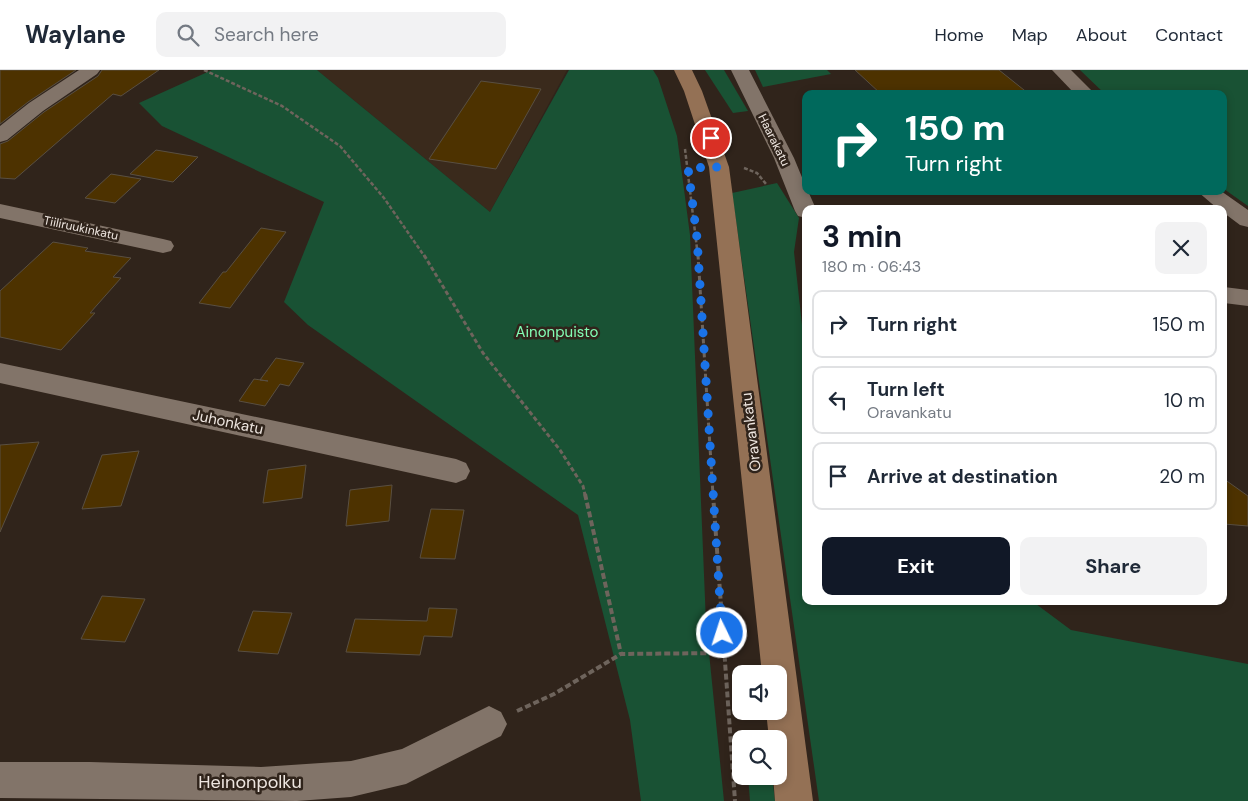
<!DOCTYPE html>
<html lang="en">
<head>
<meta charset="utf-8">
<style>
  :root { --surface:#fff; --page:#f2f2f3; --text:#1f2937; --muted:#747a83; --line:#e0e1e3; --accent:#111827 }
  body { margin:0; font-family:"DM Sans",sans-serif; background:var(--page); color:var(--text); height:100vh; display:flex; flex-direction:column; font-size:19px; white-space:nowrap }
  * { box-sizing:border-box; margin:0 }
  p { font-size:16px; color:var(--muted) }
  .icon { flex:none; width:28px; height:28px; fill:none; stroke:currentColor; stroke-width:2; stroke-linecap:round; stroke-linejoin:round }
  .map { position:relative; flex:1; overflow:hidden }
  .panel { position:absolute; left:802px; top:135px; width:425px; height:400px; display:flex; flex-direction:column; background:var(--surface); border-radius:10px; box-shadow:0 2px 8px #0003 }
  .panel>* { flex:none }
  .banner { position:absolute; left:802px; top:20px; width:425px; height:105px; border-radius:10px; box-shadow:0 2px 8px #0003; background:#00695c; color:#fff; overflow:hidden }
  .controls { position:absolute; left:732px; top:595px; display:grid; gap:10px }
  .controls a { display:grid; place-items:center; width:55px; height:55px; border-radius:10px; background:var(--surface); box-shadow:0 2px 8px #0003; font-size:25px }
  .pin { position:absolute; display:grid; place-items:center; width:42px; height:42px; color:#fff; margin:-21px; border:2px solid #fff; border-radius:50%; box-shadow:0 1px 5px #0007 }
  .me { position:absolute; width:55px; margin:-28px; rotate:356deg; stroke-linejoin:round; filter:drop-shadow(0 0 4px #0008) }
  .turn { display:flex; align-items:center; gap:18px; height:105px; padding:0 20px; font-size:22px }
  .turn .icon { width:65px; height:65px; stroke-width:2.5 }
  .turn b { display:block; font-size:35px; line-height:42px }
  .round { display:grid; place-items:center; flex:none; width:52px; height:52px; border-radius:10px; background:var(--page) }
  .head { display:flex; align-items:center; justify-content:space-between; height:85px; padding:0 20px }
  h1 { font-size:30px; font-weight:700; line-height:38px; color:var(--accent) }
  .button { display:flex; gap:10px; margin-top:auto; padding:10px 20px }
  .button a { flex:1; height:58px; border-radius:10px; background:var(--accent); color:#fff; font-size:20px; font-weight:700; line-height:58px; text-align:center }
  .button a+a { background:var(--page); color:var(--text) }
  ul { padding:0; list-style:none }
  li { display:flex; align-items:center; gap:15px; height:68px; margin:0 10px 8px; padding:0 10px; border:2px solid var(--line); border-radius:10px }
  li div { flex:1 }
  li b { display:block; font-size:19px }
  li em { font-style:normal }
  header { display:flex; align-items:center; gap:30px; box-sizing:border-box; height:70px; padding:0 25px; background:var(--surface); border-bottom:1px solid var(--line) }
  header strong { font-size:24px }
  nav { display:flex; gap:28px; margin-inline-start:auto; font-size:18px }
  .search { width:350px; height:45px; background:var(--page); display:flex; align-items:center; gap:12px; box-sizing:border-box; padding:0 18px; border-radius:10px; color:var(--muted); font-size:19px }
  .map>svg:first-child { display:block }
</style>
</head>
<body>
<header>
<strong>Waylane</strong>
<div class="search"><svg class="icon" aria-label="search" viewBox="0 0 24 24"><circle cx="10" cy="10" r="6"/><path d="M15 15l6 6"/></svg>Search here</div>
<nav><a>Home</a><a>Map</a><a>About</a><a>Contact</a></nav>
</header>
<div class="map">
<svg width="1248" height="731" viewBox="0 0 1248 731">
  <rect width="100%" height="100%" fill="#30241b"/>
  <!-- built -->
  <path fill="#3a2a1c" d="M317,0H567L490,142Z"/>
  <!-- green -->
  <g fill="#195234">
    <path d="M212,0H317L490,142L569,0H653L658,8L677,66L690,165L706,553L724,731H641L630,650L578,445L308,255L284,232L324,132L162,56L139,33Z"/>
    <path d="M705,0H724L748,41L733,43Z"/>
    <path d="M755,0H827L831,4L763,17Z"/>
    <path d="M1080,0H1248V136L1224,119V24H1105Z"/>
    <path d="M777,113L799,148L794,182L806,291V531H1032L1071,560L1248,594V731H819L732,123Z"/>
    <path d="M748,706H772L775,731H750Z"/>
  </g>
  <!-- building -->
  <g fill="#4d3200" stroke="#594f42">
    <path d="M0,0H76L28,32L0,54Z"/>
    <path d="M102,0H159L121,26L113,24L15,109L0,108V74L8,71L44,42L98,6Z"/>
    <path d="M855,0H999L1029,24H881Z"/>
    <path d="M481,11L541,19L496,99L429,89Z"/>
    <path d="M156,80L198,87L173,112L130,104Z"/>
    <path d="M111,104L141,109L115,133L85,128Z"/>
    <path d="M261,158L286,162L230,238L199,233L223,202H226Z"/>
    <path d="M53,172L88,178L85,181L131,188L113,207L121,208L90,243H95L61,280L0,267V221Z"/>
    <path d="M276,288L304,293L289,316L280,314L265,336L239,331L254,309L268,311L260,310Z"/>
    <path d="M39,372L0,462V375Z"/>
    <path d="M139,381L121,436L82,439L102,385Z"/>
    <path d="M306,395L302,428L263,433L268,400Z"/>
    <path d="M1224,409L1248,426V456L1224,454Z"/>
    <path d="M392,415L389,451L346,456L350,420Z"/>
    <path d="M431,439L464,440L455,489L420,488Z"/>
    <path d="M102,526L145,529L125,572L81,569Z"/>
    <path d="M429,538L457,539L452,567L424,566L420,585L346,582L355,549L427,551Z"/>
    <path d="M253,541L292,543L278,584L238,581Z"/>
  </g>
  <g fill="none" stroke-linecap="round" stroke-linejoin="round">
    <!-- path-far2 -->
    <g stroke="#6e645c" stroke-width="2.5" stroke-dasharray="4 2" stroke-linecap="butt">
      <path d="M204,0L282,36L340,76L384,128L425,187"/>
      <path d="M685,79L698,187"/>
      <path d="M744,98L757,103L766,114"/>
    </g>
    <!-- path-far1 -->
    <g stroke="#6e645c" stroke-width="3" stroke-dasharray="4.5 2.5" stroke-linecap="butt">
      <path d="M424,185L483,283L560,380L583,416L585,425"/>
      <path d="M698,185L713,425"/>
    </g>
    <!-- path -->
    <g stroke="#6e645c" stroke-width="4" stroke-dasharray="6 3" stroke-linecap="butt">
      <path d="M585,424L621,584"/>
      <path d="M713,424L735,731"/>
      <path d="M517,641L554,624L621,584L723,583"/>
    </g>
    <!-- street -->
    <g fill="#827469" fill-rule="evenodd">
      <path d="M79,0H100L97,4L43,41L7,70L0,72V56L29,33Z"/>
      <path d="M731,0H749L794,88L806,117V121H808L816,139H806V148L798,146L795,141L774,88Z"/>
      <path d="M1052,0H1071L1095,24H1075Z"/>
      <path d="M1197,121H1221L1248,140V157L1240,155L1224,143V139H1218Z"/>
      <path d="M0,134L163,169L171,171L174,176L171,181L163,183L0,148Z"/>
      <path d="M1224,217L1248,220V236L1224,233Z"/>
      <path d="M0,293L456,389L466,393L470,401L466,409L456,413L0,313Z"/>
      <path d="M489,636L501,642L507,654L501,666L406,714L351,727L297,731L0,728V692H90L261,697L351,691L402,679Z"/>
    </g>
    <!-- secondary -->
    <path fill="#947155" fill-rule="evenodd" d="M674,0H692L702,21L729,97L813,731H775L773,706H779V669H769L766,641H779V604H762L709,97L684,21Z"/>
  </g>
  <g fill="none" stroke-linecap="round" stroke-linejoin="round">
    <!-- route -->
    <path stroke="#1a73e8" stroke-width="9" stroke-dasharray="0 16.2" d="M711,68L719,97L688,98L697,168L722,563"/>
  </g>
  <g text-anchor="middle" stroke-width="5" stroke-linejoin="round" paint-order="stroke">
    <!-- far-street labels -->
    <g font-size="12" fill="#eee6e0" stroke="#30241b">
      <text transform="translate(774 70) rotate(64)" y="4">Haarakatu</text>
      <text transform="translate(81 158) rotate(12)" y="4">Tiiliruukinkatu</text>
    </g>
    <!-- park labels -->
    <g font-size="15" fill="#82fcb4" stroke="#30241b">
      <text x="557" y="267">Ainonpuisto</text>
    </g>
    <!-- street labels -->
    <g font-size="15" fill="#eee6e0" stroke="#30241b">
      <text transform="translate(228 352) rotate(12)" y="5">Juhonkatu</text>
      <text transform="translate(751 362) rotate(-97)" y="5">Oravankatu</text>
    </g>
    <!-- near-street labels -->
    <g font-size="18" fill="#eee6e0" stroke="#30241b">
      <text x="250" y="718">Heinonpolku</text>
    </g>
  </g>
</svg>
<div class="controls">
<a><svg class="icon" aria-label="sound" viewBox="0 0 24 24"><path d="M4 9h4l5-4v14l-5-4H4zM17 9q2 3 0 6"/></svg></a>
<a><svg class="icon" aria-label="search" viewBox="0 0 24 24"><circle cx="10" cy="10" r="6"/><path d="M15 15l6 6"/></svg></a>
</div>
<div class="pin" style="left:711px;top:68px;background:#d93025"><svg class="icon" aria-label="arrive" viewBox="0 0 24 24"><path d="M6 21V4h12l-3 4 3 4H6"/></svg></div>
<svg class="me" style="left:722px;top:563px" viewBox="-20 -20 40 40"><circle r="17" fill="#1a73e8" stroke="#fff" stroke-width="3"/><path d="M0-11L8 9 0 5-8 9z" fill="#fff"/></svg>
<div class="banner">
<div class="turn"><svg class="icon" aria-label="right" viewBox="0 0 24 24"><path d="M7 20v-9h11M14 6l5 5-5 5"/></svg><div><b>150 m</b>Turn right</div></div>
</div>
<section class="panel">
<div class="head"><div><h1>3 min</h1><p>180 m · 06:43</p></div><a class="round"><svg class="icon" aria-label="close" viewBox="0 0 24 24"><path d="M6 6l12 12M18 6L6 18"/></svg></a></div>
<ul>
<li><svg class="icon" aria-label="right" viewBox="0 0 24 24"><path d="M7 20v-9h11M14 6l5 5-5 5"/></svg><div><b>Turn right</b></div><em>150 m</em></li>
<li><svg class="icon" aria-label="left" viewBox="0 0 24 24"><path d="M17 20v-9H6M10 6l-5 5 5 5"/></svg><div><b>Turn left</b><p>Oravankatu</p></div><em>10 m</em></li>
<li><svg class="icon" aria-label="arrive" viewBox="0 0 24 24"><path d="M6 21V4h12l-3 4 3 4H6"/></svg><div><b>Arrive at destination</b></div><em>20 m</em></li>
</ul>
<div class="button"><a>Exit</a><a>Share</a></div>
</section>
</div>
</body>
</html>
